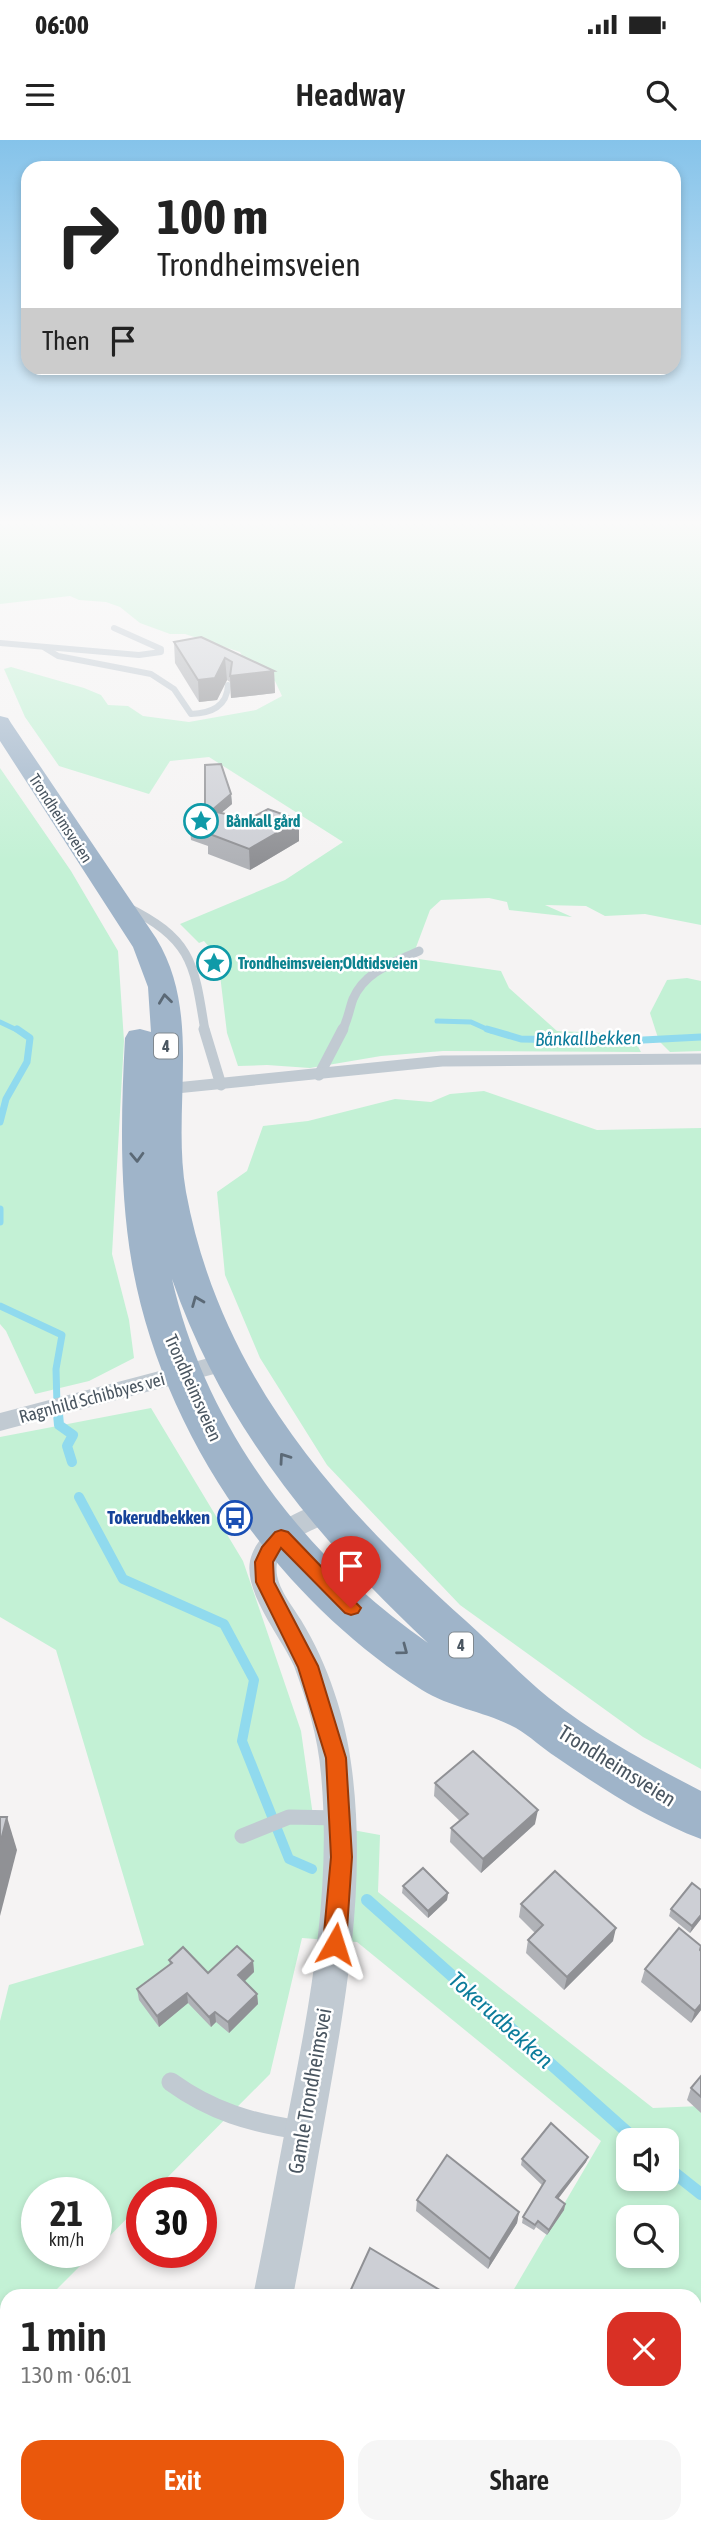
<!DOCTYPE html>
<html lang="en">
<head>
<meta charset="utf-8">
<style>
  :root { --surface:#fff; --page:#f6f6f6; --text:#222; --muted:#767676; --accent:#ea580c }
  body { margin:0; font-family:"Asap Condensed",sans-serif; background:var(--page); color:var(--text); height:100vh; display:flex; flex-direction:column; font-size:26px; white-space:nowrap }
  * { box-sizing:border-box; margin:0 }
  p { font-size:23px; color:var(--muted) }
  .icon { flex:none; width:38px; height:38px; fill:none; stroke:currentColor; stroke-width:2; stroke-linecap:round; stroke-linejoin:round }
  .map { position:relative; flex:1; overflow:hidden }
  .panel { position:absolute; left:0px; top:2149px; width:702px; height:245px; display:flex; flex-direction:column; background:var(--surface); border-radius:21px 21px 0 0; box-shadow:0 4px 10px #0003 }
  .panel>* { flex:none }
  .top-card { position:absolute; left:21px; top:21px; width:660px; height:214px; border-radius:21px; box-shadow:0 4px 10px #0003; background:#fff; color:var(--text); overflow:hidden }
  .fabs { position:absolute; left:616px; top:1988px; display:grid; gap:14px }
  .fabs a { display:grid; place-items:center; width:63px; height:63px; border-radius:14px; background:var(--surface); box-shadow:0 4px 10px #0003; font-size:35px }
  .speed { position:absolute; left:21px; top:2037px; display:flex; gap:14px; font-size:35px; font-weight:700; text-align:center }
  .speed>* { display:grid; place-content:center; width:91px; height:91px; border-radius:50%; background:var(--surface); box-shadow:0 4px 10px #0003; line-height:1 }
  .speed small { font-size:18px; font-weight:400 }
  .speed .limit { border:10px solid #d22; background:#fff; color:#111 }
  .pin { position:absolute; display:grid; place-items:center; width:60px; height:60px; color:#fff; margin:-72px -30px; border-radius:50% 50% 50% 0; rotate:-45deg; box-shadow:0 0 7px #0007 }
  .pin .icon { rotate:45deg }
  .me { position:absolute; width:77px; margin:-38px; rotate:6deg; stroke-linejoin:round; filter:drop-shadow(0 0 5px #0008) }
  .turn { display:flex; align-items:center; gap:24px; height:147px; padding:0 21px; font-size:32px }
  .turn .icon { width:91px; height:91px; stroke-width:2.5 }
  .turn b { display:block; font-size:49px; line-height:60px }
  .then { display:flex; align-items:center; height:66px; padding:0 21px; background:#0003; gap:14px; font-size:26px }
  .round { display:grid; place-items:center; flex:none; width:74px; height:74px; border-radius:21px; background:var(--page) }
  .head { display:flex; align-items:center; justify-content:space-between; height:119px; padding:0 21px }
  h1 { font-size:42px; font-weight:600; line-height:52px }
  .cta { display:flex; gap:14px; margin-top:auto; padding:14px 21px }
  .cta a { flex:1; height:80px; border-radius:21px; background:var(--accent); color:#fff; font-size:28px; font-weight:600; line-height:80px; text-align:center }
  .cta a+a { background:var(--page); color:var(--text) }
  .status { display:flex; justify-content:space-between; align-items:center; height:49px; padding:0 35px; background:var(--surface); direction:ltr }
  .status svg { height:19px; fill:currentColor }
  header { display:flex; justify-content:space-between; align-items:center; height:91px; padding:0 21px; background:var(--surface); font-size:32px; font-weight:600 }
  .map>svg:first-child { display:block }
</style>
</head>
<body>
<div class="status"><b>06:00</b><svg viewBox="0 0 49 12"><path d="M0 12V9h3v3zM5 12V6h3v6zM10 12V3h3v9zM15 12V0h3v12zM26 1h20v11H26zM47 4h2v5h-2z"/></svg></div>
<header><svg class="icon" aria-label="menu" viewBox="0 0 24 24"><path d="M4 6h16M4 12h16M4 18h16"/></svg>Headway<svg class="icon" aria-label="search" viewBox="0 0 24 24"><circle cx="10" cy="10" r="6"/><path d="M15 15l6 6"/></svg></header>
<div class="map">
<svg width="701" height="2394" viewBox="0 0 701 2394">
  <rect width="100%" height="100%" fill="#f5f3f3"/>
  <!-- green -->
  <g fill="#c3f1d5" fill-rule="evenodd">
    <path d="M0,385H701V785L645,774L605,776L586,766L545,765L572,777L509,770L507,762L489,758L441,760L430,770L412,818L501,831L509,848L557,891L631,894L641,912L443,911L381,916L310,928L267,925L238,926L227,893L220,835L204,811L210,808L204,801L199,803L180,784L285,740L343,702L209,617L170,621L149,654L59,626L25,577L4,529L11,527L84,548L101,555L108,565L128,566L143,576L189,582L256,570L282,556L275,541H257L240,512L185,494H170L140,483L120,467L106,462L79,460L70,456L0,464Z"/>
    <path d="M0,628L71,731L118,811L124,901L112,1114L129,1180L134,1218L89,1241L35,1254L6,1191L0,1184Z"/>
    <path d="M687,838L701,841V911L670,912L659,901L650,873L667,840Z"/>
    <path d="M484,951L597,990L701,988V1629L643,1597L460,1465L327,1325L260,1218L225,1135L217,1052L247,1031L263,986L308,981L395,959L431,962L450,954Z"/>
    <path d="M151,1268L243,1421L301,1591L314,1683L380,1695L378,1752L653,1968L701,1966V2302L695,2310V2156H510L601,2001L357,1802L302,1798L270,1934L152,2053H142V2063L96,2110V2053H37V2112H94L50,2156H7V2387H146L143,2394H0V1881L9,1845L144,1805L56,1510L0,1477V1297ZM628,2000H667V2039H628ZM628,2077H667V2116H628Z"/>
  </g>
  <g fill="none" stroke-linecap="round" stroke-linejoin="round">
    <!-- stream-far3 -->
    <g stroke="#90daee" stroke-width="5">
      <path d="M437,881L471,882L491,891"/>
      <path d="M0,882L19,891"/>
    </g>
    <!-- stream-far2 -->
    <g stroke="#90daee" stroke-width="7">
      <path d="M487,889L521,899L624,901L701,897"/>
      <path d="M0,982L6,959L27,922L30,898L17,889"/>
      <path d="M0,1069V1082"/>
      <path d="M0,1166L62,1195L56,1229L57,1265"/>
    </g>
    <!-- stream-far1 -->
    <g stroke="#90daee" stroke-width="10">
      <path d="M57,1263L59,1285L73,1295L67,1306L72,1322"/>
      <path d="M79,1357L123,1439L224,1484L254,1540L242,1601L289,1719L312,1729"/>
    </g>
    <!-- stream -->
    <g stroke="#90daee" stroke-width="12">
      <path d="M367,1760L636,2000"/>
      <path d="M667,2027L701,2054"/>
      <path d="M131,2394L138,2387"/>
    </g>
    <!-- service-far4 -->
    <g stroke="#c1cad2" stroke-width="6">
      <path d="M0,503L139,515L161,512V509L114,488"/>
      <path d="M45,508L58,516L151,534L174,549L191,574C211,573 227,567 228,545"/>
    </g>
    <!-- service-far3 -->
    <g stroke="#c1cad2" stroke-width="9">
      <path d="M125,766C192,799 194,822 205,891"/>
      <path d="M342,891C348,880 349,870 353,859C365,831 393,823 419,811"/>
    </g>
    <!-- service-far2 -->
    <g stroke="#c1cad2" stroke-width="11">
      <path d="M204,889L221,945"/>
      <path d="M319,935L343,889"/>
      <path d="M166,949L442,921L701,919"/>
    </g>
    <!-- service-far1 -->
    <path stroke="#c1cad2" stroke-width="15" d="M242,1696L289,1677L339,1678"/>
    <!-- service -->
    <path stroke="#c1cad2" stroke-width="19" d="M171,1942C211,1971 251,1983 300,1990"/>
    <!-- minor -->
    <g fill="#c1cad2" fill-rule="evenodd">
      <path d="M224,1214L233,1217L236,1223L233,1229L0,1291V1273Z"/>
      <path d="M326,1361L336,1365L340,1372L336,1379C318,1388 287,1398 279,1417C269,1439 291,1463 301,1480C328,1524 346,1579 352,1630C367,1747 345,1864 325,1978C314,2037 305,2097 293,2156H253C265,2099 275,2042 286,1985C309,1869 332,1752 321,1634C318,1597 307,1561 294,1526C281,1497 244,1453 250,1421C257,1388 298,1371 326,1361Z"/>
      <path d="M701,2369V2394H675L678,2387H695V2372Z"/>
      <path d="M192,2387H236L234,2394H190Z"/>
      <path d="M315,2387H389L392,2394H318Z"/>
    </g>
    <!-- trunk -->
    <path fill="#9fb4c9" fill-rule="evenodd" d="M0,576L8,578L11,583L156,798C203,874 171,968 186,1052C220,1234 332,1361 466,1481C494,1506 520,1535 549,1558C595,1595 649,1624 701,1651V1699C650,1680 601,1648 556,1617C542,1608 530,1596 516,1588C487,1572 451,1568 422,1550C276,1457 162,1294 132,1124C119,1049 121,973 125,898L129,891L140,889L151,892L148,847L133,807L0,601ZM172,1139C222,1284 317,1399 428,1503C304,1417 206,1288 172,1139Z"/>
  </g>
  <!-- wall -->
  <g fill="#b0b2b7">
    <path d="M174,502L274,531L275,553L231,558L230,542L227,540L217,560L199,562L175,523Z"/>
    <path d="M231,654L232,664L221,673L249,679L299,680V701L250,730L208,714V706L191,700L189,678Z"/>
    <path d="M435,1643L535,1684L481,1733L450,1702L451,1688L460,1681L434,1656Z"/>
    <path d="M403,1746L448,1753L447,1760L428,1778L402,1753Z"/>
    <path d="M521,1764L613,1801L564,1850L526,1813L528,1800L535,1793L519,1777Z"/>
    <path d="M671,1769L701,1779L690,1793L669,1776Z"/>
    <path d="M701,1806V1870L691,1883L641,1842L645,1829Z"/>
    <path d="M169,1820L208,1833L253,1821L254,1832L244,1841L257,1854L258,1864L229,1893L216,1882L211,1887L188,1863L159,1887L139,1860L137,1849L170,1825Z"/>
    <path d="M701,1936V1973L687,1960L691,1948Z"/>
    <path d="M588,2017L586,2022L558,2058L565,2064L564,2070L547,2095L536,2087L534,2090L522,2083L523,2077L543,2046L521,2025L522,2019Z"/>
    <path d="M417,2060L519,2072L517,2083L488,2129L416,2071Z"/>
  </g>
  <!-- shaded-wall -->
  <g fill="#909195">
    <path d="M225,518L227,540L217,560L199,562L198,540Z"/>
    <path d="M274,531L275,553L231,558L230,536Z"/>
    <path d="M231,654L232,664L207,685L205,676Z"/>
    <path d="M299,680V701L250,730L249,709Z"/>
    <path d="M538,1670L535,1684L481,1733L483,1719Z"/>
    <path d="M7,1677L17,1710L0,1776V1704Z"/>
    <path d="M448,1753L447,1760L428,1778V1771Z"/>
    <path d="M701,1775V1779L690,1793L692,1786Z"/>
    <path d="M616,1788L613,1801L564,1850L567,1837Z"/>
    <path d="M253,1821L254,1832L240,1846L238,1835Z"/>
    <path d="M187,1853L188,1863L159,1887L157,1876Z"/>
    <path d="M257,1854L258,1864L229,1893L228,1882Z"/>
    <path d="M701,1864V1870L691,1883L695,1871Z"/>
    <path d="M215,1872L216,1882L211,1887L209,1877Z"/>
    <path d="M588,2017L586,2022L555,2063L556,2057Z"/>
    <path d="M565,2064L564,2070L547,2095L549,2090Z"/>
    <path d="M519,2072L517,2083L488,2129L490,2119Z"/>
  </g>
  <!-- building -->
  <g fill="#cdcfd5" stroke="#909195" stroke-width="2">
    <path d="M201,497L274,531L230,536L232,522L225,518L215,538L198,540L174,502Z"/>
    <path d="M221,624L231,654L211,671L205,669V625Z"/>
    <path d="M193,667L249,679L268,669L299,680L249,709L207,693L216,688L189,678Z"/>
    <path d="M473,1611L538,1670L483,1719L451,1688L468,1674L435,1643Z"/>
    <path d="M0,1677H7L0,1704Z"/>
    <path d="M423,1728L448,1753L428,1771L403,1746Z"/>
    <path d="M555,1731L616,1788L567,1837L528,1800L543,1785L521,1764Z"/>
    <path d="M692,1743L701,1750V1775L692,1786L671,1769Z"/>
    <path d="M679,1788L701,1806L700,1810L701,1811V1864L695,1871L645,1829Z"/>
    <path d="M237,1806L253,1821L238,1835L257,1854L228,1882L215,1872L209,1877L187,1853L157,1876L137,1849L172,1823L169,1820L183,1807L208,1833Z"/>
    <path d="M701,1936V1957L691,1948Z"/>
    <path d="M551,1983L588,2017L556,2057L565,2064L549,2090L538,2081L535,2085L523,2077L545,2041L522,2019Z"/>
    <path d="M447,2015L519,2072L490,2119L417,2060Z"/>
    <path d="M370,2108L443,2152L442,2156H348Z"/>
  </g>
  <!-- one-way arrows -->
  <defs><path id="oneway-chevron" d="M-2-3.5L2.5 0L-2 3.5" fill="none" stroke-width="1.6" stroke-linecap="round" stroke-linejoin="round" transform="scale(1.75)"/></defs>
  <g stroke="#5b6976">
    <use href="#oneway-chevron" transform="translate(165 859) rotate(-97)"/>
    <use href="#oneway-chevron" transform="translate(137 1017) rotate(88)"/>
    <use href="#oneway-chevron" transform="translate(197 1161) rotate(-112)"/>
    <use href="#oneway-chevron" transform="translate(284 1318) rotate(-125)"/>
    <use href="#oneway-chevron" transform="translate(403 1510) rotate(37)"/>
  </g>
  <!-- sky -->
  <linearGradient id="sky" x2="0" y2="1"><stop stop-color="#85c3ea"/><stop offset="0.53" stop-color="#fafafa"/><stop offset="1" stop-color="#fafafa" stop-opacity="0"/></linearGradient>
  <rect width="701" height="721" fill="url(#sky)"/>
  <!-- route -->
  <path fill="#ea580c" stroke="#983908" stroke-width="2" d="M281,1390L288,1392L361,1468L358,1473L351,1475L345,1473L281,1408L273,1422L274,1442L318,1526L346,1618L352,1717L346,1804L342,1812L335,1815L327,1812L323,1804L331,1717L326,1618L298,1527L256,1442L255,1422L262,1407L275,1392Z"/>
  <!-- icons -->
  <defs>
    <g id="sight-ring" transform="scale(1.75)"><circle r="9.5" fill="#fff" stroke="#0f9aa8" stroke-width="1.5"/><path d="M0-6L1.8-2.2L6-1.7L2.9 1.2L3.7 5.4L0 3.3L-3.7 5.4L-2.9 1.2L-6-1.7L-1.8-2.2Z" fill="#0f9aa8"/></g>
    <g id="bus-ring" transform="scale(1.75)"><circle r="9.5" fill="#fff" stroke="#1a4fb4" stroke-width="1.5"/><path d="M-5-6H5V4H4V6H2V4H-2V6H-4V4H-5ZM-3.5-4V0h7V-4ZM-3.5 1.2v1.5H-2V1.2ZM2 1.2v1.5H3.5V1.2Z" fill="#1a4fb4"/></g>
  </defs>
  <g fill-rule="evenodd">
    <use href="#sight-ring" x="201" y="681"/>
    <use href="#sight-ring" x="214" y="823"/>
    <use href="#bus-ring" x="235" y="1378"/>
  </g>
  <g text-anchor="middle" stroke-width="5" stroke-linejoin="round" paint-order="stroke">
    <!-- far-street labels -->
    <g font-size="16" fill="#4a5661" stroke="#fff">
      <text transform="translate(61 678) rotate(57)" y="6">Trondheimsveien</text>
    </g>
    <!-- far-culture labels -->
    <g font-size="16" font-weight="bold" fill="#0d838f" stroke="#fff" text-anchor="start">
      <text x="226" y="687">Bånkall gård</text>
      <text x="238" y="829">Trondheimsveien;Oldtidsveien</text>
    </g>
    <!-- shield labels -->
    <g fill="#fff" stroke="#808990" stroke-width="2">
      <rect x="154" y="893.5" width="24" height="25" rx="5"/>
      <rect x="449" y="1492.5" width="24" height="25" rx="5"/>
    </g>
    <g font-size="16" font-weight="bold" fill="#4a5661">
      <text x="166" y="912">4</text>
      <text x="461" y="1511">4</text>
    </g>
    <!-- street labels -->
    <g font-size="18" fill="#4a5661" stroke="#fff">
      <text transform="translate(193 1248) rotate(66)" y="6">Trondheimsveien</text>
      <text transform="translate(92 1258) rotate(-15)" y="6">Ragnhild Schibbyes vei</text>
    </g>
    <!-- transit labels -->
    <g font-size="18" font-weight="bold" fill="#164399" stroke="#fff" text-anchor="end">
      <text x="210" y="1384">Tokerudbekken</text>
    </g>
    <!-- water labels -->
    <g font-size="19" font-style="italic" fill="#0c7c9b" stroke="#fff">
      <text transform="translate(588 898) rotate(-1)" y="7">Bånkallbekken</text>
    </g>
    <!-- near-street labels -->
    <g font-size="21" fill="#4a5661" stroke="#fff">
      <text transform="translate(617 1626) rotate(32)" y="7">Trondheimsveien</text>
      <text transform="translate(310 1951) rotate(-80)" y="7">Gamle Trondheimsvei</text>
    </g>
    <!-- near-water labels -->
    <g font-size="23" font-style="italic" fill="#0c7c9b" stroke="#fff">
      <text transform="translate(501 1880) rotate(42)" y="8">Tokerudbekken</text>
    </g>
  </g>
</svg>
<div class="fabs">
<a><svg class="icon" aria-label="sound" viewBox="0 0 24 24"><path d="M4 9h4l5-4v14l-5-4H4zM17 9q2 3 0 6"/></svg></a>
<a><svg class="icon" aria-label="search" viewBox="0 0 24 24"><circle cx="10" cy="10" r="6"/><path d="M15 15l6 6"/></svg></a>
</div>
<div class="speed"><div>21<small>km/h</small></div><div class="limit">30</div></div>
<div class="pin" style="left:351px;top:1468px;background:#d93025"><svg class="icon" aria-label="arrive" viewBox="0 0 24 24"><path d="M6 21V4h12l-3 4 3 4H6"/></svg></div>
<svg class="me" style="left:335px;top:1804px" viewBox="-20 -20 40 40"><path d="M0-17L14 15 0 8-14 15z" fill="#ea580c" stroke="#fff" stroke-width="4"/></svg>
<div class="top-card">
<div class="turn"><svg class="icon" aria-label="right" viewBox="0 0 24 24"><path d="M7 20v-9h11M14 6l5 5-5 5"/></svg><div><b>100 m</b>Trondheimsveien</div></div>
<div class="then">Then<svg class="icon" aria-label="arrive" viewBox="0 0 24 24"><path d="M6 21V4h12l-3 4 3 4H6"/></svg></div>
</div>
<section class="panel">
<div class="head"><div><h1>1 min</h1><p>130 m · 06:01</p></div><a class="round" style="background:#d93025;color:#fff"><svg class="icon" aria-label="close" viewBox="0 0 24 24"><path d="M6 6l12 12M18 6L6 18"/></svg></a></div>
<div class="cta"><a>Exit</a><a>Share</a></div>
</section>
</div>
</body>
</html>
